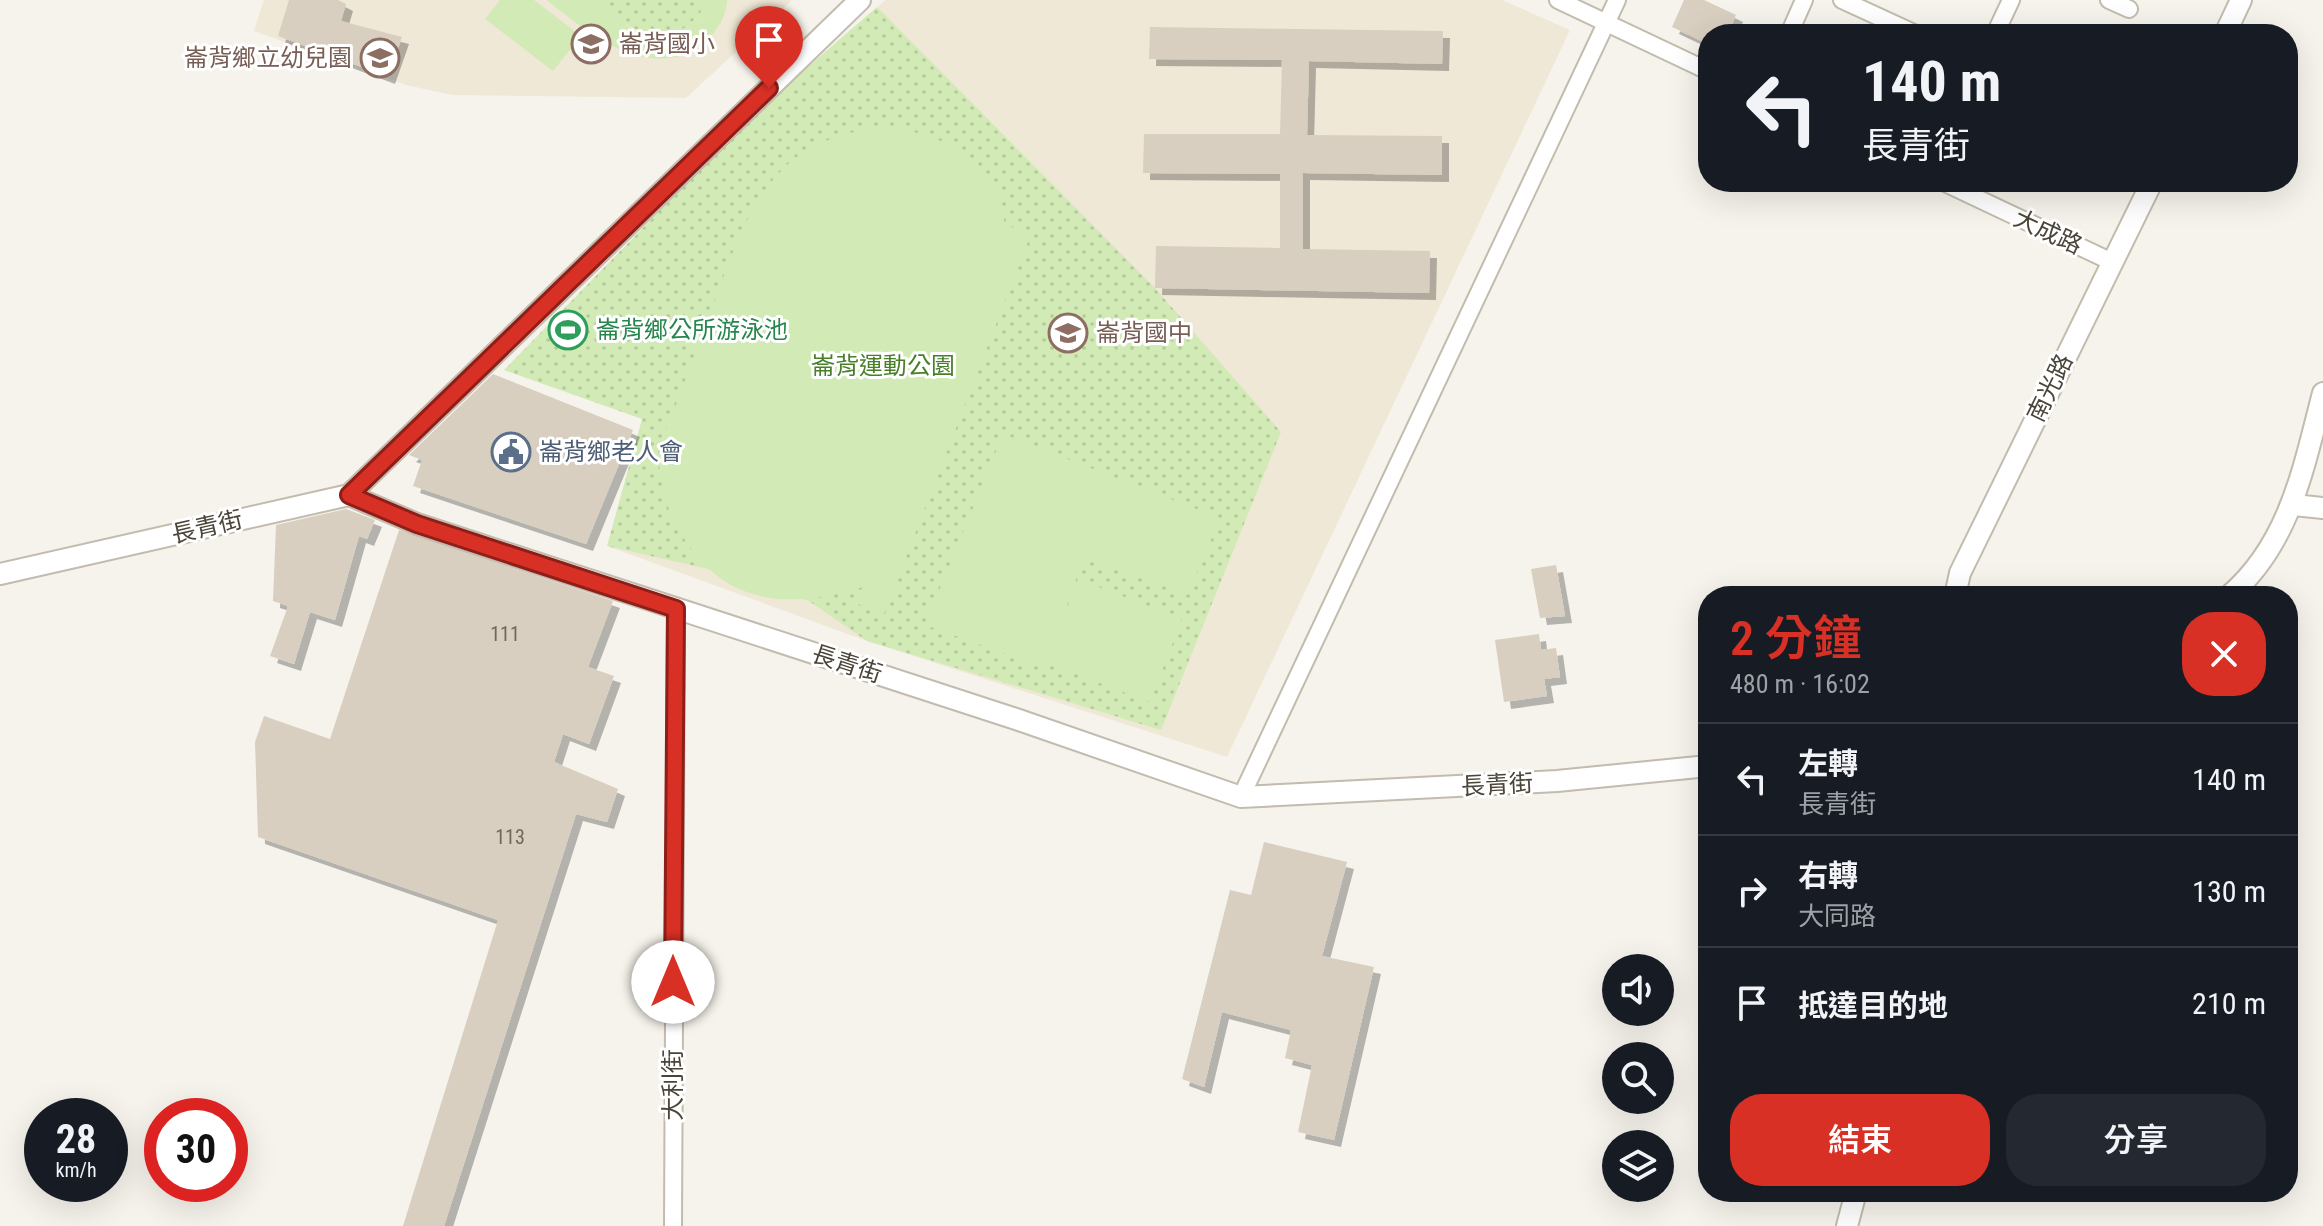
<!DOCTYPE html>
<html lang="zh-TW">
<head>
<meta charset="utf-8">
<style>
  :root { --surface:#171b24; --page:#242831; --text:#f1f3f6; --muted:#9ea1a6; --line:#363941; --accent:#d93025 }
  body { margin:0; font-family:"Roboto Condensed","Noto Sans TC",sans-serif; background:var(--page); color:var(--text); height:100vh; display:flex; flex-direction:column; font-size:30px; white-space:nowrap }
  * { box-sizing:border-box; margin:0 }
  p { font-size:26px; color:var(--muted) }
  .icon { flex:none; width:44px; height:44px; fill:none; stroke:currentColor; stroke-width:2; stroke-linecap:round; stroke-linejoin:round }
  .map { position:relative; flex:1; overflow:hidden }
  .sheet { position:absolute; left:1698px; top:586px; width:600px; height:616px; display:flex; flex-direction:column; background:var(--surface); border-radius:32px; box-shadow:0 8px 32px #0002 }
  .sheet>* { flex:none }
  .guide { position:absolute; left:1698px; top:24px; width:600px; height:168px; border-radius:32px; box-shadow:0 8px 32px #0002; background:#171b24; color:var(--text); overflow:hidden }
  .fabs { position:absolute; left:1602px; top:954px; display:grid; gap:16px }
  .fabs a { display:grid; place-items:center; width:72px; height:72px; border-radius:50%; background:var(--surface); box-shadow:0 8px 32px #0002; font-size:40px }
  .speed { position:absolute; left:24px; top:1098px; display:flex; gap:16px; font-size:40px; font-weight:700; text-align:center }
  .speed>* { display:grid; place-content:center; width:104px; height:104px; border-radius:50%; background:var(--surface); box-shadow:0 8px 32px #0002; line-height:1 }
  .speed small { font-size:20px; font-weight:400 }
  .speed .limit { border:12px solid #d22; background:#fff; color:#111 }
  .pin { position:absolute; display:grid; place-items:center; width:68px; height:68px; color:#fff; margin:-82px -34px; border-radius:50% 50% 50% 0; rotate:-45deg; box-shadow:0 0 8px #0007 }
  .pin .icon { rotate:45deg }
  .me { position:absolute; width:88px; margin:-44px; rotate:0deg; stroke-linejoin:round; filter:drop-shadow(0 0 6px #0008) }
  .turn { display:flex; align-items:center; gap:28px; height:168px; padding:0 32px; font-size:36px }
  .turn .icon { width:104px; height:104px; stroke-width:2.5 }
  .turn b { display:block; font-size:56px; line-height:68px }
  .round { display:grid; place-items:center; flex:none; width:84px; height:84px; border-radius:32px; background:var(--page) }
  .overview { display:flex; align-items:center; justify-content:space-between; height:136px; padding:0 32px }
  h1 { font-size:48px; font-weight:600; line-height:60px; color:var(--accent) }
  .primary-button { display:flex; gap:16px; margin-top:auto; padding:16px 32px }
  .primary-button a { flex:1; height:92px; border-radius:32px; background:var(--accent); color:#fff; font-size:32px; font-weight:600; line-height:92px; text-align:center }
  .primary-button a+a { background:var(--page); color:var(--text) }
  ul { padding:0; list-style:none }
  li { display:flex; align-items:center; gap:24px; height:112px; padding:0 32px; border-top:2px solid var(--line) }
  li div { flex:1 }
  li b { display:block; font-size:30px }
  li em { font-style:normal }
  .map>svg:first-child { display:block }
</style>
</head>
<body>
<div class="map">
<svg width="2323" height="1226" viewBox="0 0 2323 1226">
  <defs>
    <pattern id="grass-dots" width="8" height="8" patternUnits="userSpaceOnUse" patternTransform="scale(2)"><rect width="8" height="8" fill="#d2eab5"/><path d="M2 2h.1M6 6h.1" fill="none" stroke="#b6ca9c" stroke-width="1.8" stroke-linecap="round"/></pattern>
    <filter id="shadow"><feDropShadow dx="7" dy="7" stdDeviation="0" flood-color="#0004"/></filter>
  </defs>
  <rect width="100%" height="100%" fill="#f6f3ec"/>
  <!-- education -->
  <g fill="#efe8d6">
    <path d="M264,0H792L686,98L452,95L406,85L254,31Z"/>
    <path d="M885,0H1502L1570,30L1227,757L867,641L607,546L660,444L689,192Z"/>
  </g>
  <!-- grass -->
  <g fill="url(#grass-dots)">
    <path d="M593,0H705L706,5C669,60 632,30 593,0Z"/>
    <path d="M877,7L1155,288L1281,432L1161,730L867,641L809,601L704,568L607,546L642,419L504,370L758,110Z"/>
  </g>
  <!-- garden -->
  <g fill="#d2eab5">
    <path d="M500,0H534L581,36L553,71L485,19Z"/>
    <path d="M547,0C561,0 577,0 591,0C625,7 629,56 684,28C694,22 704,12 705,0H727C726,18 717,31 704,43C652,85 587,33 547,0Z"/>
    <path d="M876,127C930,128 1007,159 1004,224L1031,234L884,614L858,604L863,587C780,612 716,603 674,521C664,501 656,467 660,444C663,433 671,421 674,410C687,376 699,342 712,308C730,259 748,200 788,164C813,142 845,133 876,127Z"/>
    <path d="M1003,434L1220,518L1188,595L1084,558L1058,630L1078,579L1182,619L1150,702L1046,663L1044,668L925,625Z"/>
  </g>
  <!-- building -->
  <g fill="#d8cfc1" filter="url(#shadow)">
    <path d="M289,0H338L346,4L341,21L402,37L388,77L278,36Z"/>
    <path d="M1684,0H1704L1736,15L1728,34H1708V44L1672,27Z"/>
    <path d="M1150,27L1443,31L1442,64L1309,61L1307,135L1442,136V175L1303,173V249L1430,251L1429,293L1155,288L1156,246L1280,248V174L1143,173L1144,134H1280L1282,60L1149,59Z"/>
    <path d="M493,374L633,430L586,544L413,486L422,460L409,455Z"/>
    <path d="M346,509L375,520L367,539L359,536L335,620L310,612L294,664L270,656L288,606L273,601L276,525Z"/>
    <path d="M399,530L613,601L588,667L614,676L589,744L563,734L554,762L618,789L607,822L576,814L444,1226H403L498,920L258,837L255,742L264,716L330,739Z"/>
    <path d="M1556,565L1565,616L1540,618L1531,569Z"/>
    <path d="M1539,634L1541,650L1556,648L1560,677L1544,679L1547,696L1504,702L1495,640Z"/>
    <path d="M1264,842L1347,862L1322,956L1374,967L1334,1140L1298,1132L1312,1065L1285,1058L1291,1030L1222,1012L1204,1087L1182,1079L1230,890L1251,895Z"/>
  </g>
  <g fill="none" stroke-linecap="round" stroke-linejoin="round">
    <!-- minor casing -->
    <g stroke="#c2bbae" stroke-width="20">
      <g id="minor">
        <path d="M1558,0L1708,71"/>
        <path d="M1842,0L1916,34"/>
        <path d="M2109,0L2129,9"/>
        <path d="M1789,34L1804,0"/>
        <path d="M1995,34L2011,0"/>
        <path d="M1943,182L2110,261"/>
        <path d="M1241,797L1617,0"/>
        <path d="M673,1226L676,609"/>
      </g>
    </g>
    <!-- tertiary casing -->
    <g stroke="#c2bbae" stroke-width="24">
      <g id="tertiary">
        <path d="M2225,34L2241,0"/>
        <path d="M349,495L860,0"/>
        <path d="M2294,505L2323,508"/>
        <path d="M0,574L349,495L417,524L1016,719L1241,797L1557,781L1708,766"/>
        <path d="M1955,596L1960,573L2152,182"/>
        <path d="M2229,596C2290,544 2304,466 2323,393"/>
        <path d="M1847,1226L1856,1192"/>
      </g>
    </g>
    <!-- minor -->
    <use href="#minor" stroke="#fff" stroke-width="16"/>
    <!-- tertiary -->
    <use href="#tertiary" stroke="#fff" stroke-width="20"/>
  </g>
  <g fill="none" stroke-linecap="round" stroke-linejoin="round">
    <!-- route casing -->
    <g stroke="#8d1f18" stroke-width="20">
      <path id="route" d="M673,982L676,609L417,524L349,495L769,88"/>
    </g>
    <!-- route -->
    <use href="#route" stroke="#d93025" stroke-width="14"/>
  </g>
  <!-- icons -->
  <defs>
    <g id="school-ring" transform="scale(2)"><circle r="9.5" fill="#fff" stroke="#8d6e63" stroke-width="1.5"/><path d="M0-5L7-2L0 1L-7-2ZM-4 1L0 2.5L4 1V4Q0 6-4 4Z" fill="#8d6e63"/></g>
    <g id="stadium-ring" transform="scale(2)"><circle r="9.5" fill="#fff" stroke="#2e9e5b" stroke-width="1.5"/><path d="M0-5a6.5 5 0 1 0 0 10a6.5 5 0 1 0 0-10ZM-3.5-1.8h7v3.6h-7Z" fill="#2e9e5b"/></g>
    <g id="civic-ring" transform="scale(2)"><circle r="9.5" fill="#fff" stroke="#5c6f8a" stroke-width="1.5"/><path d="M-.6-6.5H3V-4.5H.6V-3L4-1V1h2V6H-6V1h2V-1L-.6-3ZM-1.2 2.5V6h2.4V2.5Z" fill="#5c6f8a"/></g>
  </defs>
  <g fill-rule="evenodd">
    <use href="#school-ring" x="591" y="44"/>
    <use href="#school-ring" x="380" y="58"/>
    <use href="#stadium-ring" x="568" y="330"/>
    <use href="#school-ring" x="1068" y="333"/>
    <use href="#civic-ring" x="511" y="452"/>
  </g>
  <g text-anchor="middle" stroke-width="6" stroke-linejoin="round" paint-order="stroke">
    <!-- number labels -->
    <g font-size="20" fill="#6e675b">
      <text x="505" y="641">111</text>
      <text x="510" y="844">113</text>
    </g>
    <!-- education labels -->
    <g font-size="24" fill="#785e54" stroke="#fff" text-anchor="start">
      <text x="619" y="52">崙背國小</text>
      <text x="352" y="66" text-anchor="end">崙背鄉立幼兒園</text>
      <text x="1096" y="341">崙背國中</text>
    </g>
    <!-- street labels -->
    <g font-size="24" fill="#4b4439" stroke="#fff">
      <text transform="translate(2048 232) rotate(25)" y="8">大成路</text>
      <text transform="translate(2050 388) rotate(-64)" y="8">南光路</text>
      <text transform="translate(207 527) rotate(-13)" y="8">長青街</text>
      <text transform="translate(847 664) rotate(18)" y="8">長青街</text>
      <text transform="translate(1497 785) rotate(-3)" y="8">長青街</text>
      <text transform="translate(673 1085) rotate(-90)" y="8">大利街</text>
    </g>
    <!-- leisure labels -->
    <g font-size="24" fill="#27864d" stroke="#fff" text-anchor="start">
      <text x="596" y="338">崙背鄉公所游泳池</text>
    </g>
    <!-- park labels -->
    <g font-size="24" fill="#4a7f2a" stroke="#fff">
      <text x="883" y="374">崙背運動公園</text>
    </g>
    <!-- service labels -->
    <g font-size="24" fill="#4e5e75" stroke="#fff" text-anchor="start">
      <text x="539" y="460">崙背鄉老人會</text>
    </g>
  </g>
</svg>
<div class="fabs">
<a><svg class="icon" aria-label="sound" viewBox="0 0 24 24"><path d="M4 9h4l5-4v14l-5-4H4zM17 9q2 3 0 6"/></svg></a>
<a><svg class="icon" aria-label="search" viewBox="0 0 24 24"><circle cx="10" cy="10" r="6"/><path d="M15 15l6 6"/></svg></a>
<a><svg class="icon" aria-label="layers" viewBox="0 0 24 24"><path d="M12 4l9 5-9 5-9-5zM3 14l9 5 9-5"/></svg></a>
</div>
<div class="speed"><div>28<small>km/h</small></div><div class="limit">30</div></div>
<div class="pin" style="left:769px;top:88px;background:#d93025"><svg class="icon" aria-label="arrive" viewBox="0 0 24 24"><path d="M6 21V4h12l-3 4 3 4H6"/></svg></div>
<svg class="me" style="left:673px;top:982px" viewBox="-20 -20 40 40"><circle r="19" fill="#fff"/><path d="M0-13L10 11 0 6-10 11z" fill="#d93025"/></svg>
<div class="guide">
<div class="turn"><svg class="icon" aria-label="left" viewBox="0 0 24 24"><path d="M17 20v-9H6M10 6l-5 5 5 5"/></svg><div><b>140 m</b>長青街</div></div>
</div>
<section class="sheet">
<div class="overview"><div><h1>2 分鐘</h1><p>480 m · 16:02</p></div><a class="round" style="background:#d93025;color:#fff"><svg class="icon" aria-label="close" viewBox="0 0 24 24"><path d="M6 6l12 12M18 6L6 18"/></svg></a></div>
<ul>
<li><svg class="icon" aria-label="left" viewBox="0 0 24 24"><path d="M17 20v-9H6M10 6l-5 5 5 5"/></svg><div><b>左轉</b><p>長青街</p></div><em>140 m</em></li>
<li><svg class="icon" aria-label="right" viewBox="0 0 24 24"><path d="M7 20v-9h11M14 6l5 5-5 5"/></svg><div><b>右轉</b><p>大同路</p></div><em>130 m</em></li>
<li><svg class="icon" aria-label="arrive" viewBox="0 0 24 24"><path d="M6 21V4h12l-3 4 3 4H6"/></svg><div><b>抵達目的地</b></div><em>210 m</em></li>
</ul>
<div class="primary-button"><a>結束</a><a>分享</a></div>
</section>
</div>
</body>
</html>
